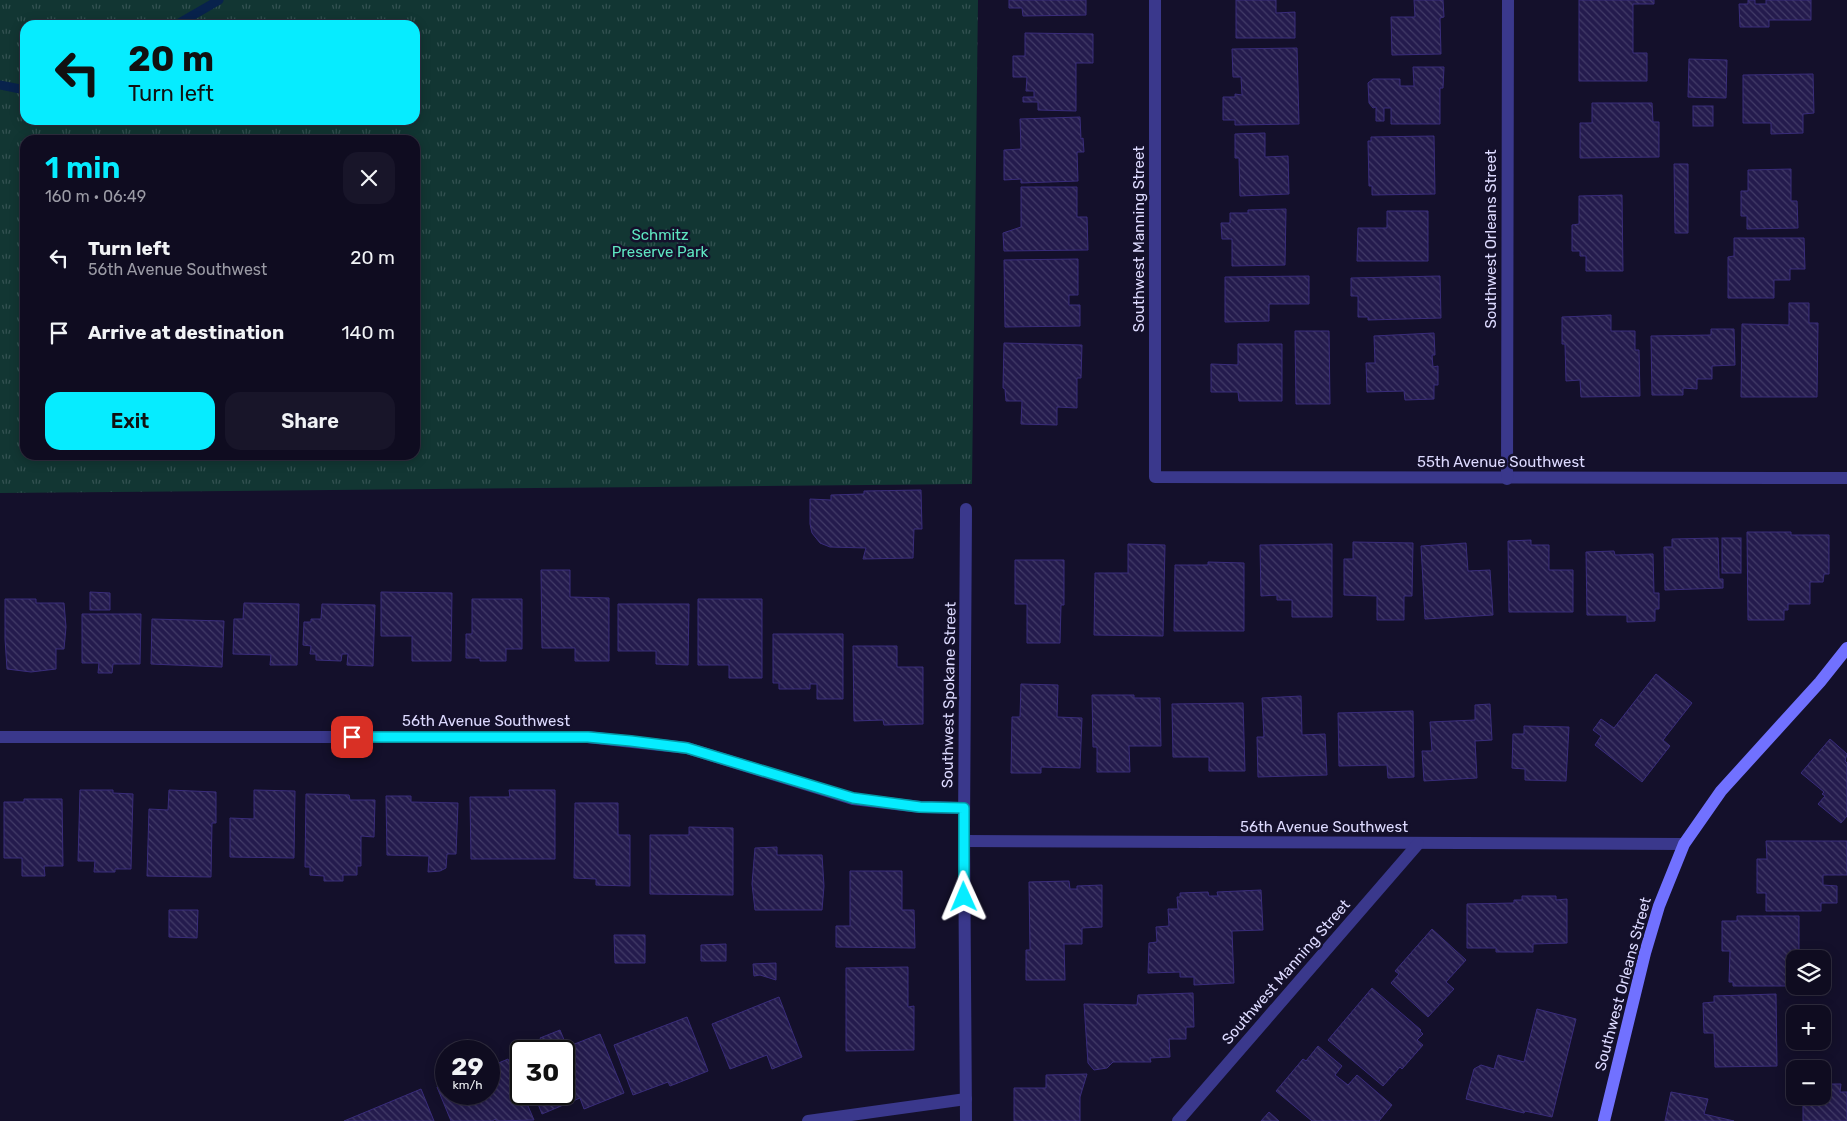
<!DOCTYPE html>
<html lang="en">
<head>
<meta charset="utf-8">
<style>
  :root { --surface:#0f0c20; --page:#181529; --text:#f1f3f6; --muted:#9b9ba5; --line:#2f2c3e; --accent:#06ecff }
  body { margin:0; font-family:Rubik,sans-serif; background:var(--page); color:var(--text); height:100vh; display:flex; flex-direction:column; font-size:19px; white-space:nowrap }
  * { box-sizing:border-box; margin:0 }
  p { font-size:16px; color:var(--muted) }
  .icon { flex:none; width:28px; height:28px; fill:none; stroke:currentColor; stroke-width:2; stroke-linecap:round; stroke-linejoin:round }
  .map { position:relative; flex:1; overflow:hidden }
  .side { position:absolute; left:20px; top:135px; width:400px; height:325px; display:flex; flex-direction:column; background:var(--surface); border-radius:15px; box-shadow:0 2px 12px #0003,0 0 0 1px var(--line) }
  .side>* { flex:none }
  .guide { position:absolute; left:20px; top:20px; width:400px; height:105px; border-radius:15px; box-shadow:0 2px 12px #0003,0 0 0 1px var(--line); background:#06ecff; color:#111; overflow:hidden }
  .buttons { position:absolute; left:1786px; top:950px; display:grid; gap:10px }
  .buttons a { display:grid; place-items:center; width:45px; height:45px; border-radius:10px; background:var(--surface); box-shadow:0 2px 12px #0003,0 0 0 1px var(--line); font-size:25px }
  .speed { position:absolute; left:435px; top:1040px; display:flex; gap:10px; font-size:25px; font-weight:700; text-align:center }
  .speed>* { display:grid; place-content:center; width:65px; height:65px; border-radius:50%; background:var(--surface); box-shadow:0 2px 12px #0003,0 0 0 1px var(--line); line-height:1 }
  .speed small { font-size:12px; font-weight:400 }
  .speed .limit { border:2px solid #111; border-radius:8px; background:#fff; color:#111 }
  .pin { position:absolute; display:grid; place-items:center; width:42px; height:42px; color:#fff; margin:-21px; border-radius:10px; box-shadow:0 2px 8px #0006 }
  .me { position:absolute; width:55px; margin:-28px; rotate:359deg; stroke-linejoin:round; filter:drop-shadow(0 0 4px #0008) }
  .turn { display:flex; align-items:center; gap:18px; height:105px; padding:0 25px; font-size:22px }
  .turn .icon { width:65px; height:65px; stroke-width:2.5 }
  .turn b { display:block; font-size:35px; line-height:42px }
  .round { display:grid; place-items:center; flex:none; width:52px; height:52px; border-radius:15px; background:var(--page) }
  .overview { display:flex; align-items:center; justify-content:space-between; height:85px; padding:0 25px }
  h1 { font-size:30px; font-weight:600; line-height:38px; color:var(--accent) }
  .action { display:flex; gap:10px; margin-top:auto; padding:10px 25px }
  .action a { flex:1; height:58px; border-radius:15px; background:var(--accent); color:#111; font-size:20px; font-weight:600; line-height:58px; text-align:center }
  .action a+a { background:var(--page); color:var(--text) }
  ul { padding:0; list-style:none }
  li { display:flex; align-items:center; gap:15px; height:75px; padding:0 25px }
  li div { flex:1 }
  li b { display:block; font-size:19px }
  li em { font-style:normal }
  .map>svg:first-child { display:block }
</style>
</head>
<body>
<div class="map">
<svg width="1847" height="1121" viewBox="0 0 1847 1121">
  <defs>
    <pattern id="grass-tufts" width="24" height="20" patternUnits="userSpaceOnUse" patternTransform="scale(1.25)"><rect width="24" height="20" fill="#123633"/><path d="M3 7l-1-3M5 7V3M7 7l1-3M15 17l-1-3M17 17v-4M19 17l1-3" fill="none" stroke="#345252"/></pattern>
    <pattern id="building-back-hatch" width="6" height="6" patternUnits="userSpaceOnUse" patternTransform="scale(1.25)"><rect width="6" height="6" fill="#241b4d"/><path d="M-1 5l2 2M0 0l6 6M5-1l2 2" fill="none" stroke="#433c68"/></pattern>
  </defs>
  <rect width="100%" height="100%" fill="#14102b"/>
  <!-- grass -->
  <path fill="url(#grass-tufts)" fill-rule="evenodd" d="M0,0H978L972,484L0,493ZM25,25H415V120H25ZM25,140H415V455H25Z"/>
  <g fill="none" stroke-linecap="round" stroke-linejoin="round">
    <!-- stream -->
    <g stroke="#08224c" stroke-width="9">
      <path d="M176,25L219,0"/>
      <path d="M0,85L25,90"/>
    </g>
  </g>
  <!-- building -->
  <g fill="url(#building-back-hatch)" stroke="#392c7a">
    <path d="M1009,0H1086V15L1023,16L1022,8H1009Z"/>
    <path d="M1236,0H1276V13L1295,12V38H1236Z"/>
    <path d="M1414,0H1443L1444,17L1440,18L1441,54L1392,55L1391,17H1415Z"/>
    <path d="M1579,0H1654V4H1633V53H1647V81H1579Z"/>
    <path d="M1748,0H1755V4H1766V0H1811V20H1769V27H1740L1739,4H1748Z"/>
    <path d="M1025,33L1093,34V63H1076V111L1038,110V102H1023V97H1034V91H1026L1027,77H1013V56H1025Z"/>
    <path d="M1297,48L1299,124L1235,125V120H1223V97H1235V94L1242,95L1241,77H1233L1232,49Z"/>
    <path d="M1689,59L1727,60L1726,98L1688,97Z"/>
    <path d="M1413,67H1444L1443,88H1440V124H1391V108H1384V121H1376V107L1373,108L1369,103L1368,83L1373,79H1400V86H1414Z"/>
    <path d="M1813,74L1814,113L1803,114V133L1771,134V123H1743V75Z"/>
    <path d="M1592,103H1652L1653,122H1659V157L1580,158V123H1592Z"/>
    <rect x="1693" y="106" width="20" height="20"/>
    <path d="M1080,117L1081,139L1083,138L1084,152H1077L1078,181L1021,183V179L1004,180V150L1021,149L1020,119Z"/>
    <path d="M1265,133V157L1288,156L1289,194L1240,196L1239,158H1235V134Z"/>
    <path d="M1434,136L1435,194L1372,195V186H1369L1368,141H1371V137Z"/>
    <path d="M1674,164H1688V233H1675Z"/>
    <path d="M1791,169V201H1797L1798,228L1747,229V216H1741V191H1748V170Z"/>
    <path d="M1021,187H1077V217H1087L1088,250L1004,251L1003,233L1021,227Z"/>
    <path d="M1622,195L1623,271H1586V256H1580V251H1572V225L1579,224V196Z"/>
    <path d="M1286,209L1285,265L1232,266V239H1222L1221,223H1230V213H1248V210Z"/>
    <path d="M1387,211H1428V261H1357L1358,228H1387Z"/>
    <path d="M1734,238H1804L1805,269H1790V280H1774V298H1728V257L1734,256Z"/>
    <path d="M1078,259V295H1069V305H1080V326L1005,327L1004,260Z"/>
    <path d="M1309,276V304H1269V321L1225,322V277Z"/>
    <path d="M1440,276L1441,318L1368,320V317H1358V296H1351V278Z"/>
    <path d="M1789,303H1809V323H1818L1817,397H1741L1742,324L1789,325Z"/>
    <path d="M1611,315V331H1635V350H1639L1640,396L1581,397L1580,380L1566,381L1565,344H1562V317Z"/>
    <path d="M1711,329H1734L1735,365L1712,366V379H1697V389L1683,388V395H1652L1651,336L1711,335Z"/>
    <path d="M1295,331H1329L1330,404H1296Z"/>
    <path d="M1434,333L1435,355H1432L1433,367L1438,366V385H1434V399L1405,400L1404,391L1367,392L1366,363H1375L1374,336Z"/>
    <path d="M1004,343L1082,345L1081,378H1077V408L1057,407V425L1021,424L1022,401H1006L1005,389L1003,388Z"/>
    <path d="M1238,344H1282V401H1239L1238,392H1211V364L1238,365Z"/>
    <path d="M921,490L922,529H914L913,558L863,559L866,548L830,547L820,543L812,533L810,524V499L831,500V495L864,494V491Z"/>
    <path d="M1747,532H1791V535H1829V574H1824L1823,582H1810V604H1788V610H1784V620H1748Z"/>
    <path d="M1718,538L1719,579H1723V588L1665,590L1664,547H1672V539Z"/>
    <rect x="1722" y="538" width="19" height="35"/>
    <path d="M1531,540V545H1549V570H1573V612H1509L1508,541Z"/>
    <path d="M1353,542L1413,543L1412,596H1404V620H1377V596L1344,595V559H1353Z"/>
    <path d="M1466,543L1468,571L1490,570L1493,615L1425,619L1421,546Z"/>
    <path d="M1128,544L1165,545L1163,636L1094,635L1095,573H1128Z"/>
    <path d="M1332,544V617H1292V600H1277V595L1261,596L1260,545Z"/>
    <path d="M1614,551L1615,555L1653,554L1654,593H1659V609H1655V621L1627,622V615H1587L1586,552Z"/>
    <path d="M1015,560H1064V605H1061L1060,643H1027V604H1015Z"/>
    <path d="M1208,562L1244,563V631H1174L1175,565H1208Z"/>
    <path d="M541,570H570V597L609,598V661H575V648H542Z"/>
    <path d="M90,592L110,593V610H90Z"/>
    <path d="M381,592L452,593L451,661H412V636H381Z"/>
    <path d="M5,599H36V603H64L66,627L64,649H56V669L31,672L7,669L5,639Z"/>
    <path d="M472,599H522V649H506V661H480V658H466V634H472Z"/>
    <path d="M698,599H762V678H729V665H698Z"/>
    <path d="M244,603L299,604L297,665H270L271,655L233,654L234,619H243Z"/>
    <path d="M322,604L375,605L373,666L347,665L348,654H342L341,661L316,660V654H310L311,646L303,645L304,622H311V619H321Z"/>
    <path d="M618,604H689L688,665L656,664V651H618Z"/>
    <path d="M82,614H141L140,664H113L112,673H98L99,663H82Z"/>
    <path d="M152,619L224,621L222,667L151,664Z"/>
    <path d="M773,634H843V699H817V684H810V689H779V683H773Z"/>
    <path d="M853,646H897V667H923V724L884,725L883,720L854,721Z"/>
    <path d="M1656,674L1692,703L1663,740L1670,746L1642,782L1595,745L1601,736L1593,730L1601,719L1614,728Z"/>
    <path d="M1021,684L1058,685L1057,717L1082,718L1080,768L1041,767V773H1011L1012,717H1020Z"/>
    <path d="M1092,695H1134V698H1160L1161,746H1129L1130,772H1097V747H1093Z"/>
    <path d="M1301,696L1302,735L1325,734L1327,775L1258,777L1257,737H1264L1262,698Z"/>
    <path d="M1243,703L1245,771H1209V757H1173L1172,704Z"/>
    <path d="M1490,704L1492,740L1475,741L1477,778L1424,781L1422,751H1432L1430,722L1475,720V705Z"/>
    <path d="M1413,711L1414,777L1388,778L1387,765L1339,766L1338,713Z"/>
    <path d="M1524,726L1569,727L1566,781L1525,780V769L1512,768L1513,734H1524Z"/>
    <path d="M1830,739L1847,754L1845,761L1847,763V816L1841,823L1818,804L1825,796L1822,794L1824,792L1801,773Z"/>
    <path d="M80,790H113V793L133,794L131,869H115V872H94L95,861H78Z"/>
    <path d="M169,790L216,792V823H212L211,877L147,876L149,809L168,810Z"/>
    <path d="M254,790L295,791L294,858L230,857V818L254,819Z"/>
    <path d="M509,790H555V859H471L470,797H510Z"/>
    <path d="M306,794L349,795L350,800H375L374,837L361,836V866H357V875H343V881H324V876L310,875V867H305Z"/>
    <path d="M386,796H411V802L458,803L456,854H447L446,868L440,871L428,872L429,856L387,855Z"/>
    <path d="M24,799H62L63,866H44L45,876H22V858H4V802H24Z"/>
    <path d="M575,803H618V835H630V886L596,885V879L574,878Z"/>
    <path d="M689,827L733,828V895L650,894V835H689Z"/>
    <path d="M1766,841H1847V875H1823V885L1837,886V903H1821V911H1766V893H1757V859H1767Z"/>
    <path d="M777,847V855H822L824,886L822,910H755L752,884L755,848Z"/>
    <path d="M850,871H902V910H914L915,948L836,947V926H850Z"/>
    <path d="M1069,881L1070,889H1077V886L1102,885V927L1082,928V944H1064L1065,980H1026V950H1030L1029,882Z"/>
    <path d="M1261,890L1263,930L1232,931L1234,983L1194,985V977H1180V972L1148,973L1149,943L1157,942L1156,927L1169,926L1168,909H1178L1177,897H1180V893L1208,892L1209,896H1218L1217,892Z"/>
    <path d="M1522,896H1556V900L1567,899V943L1533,944V952H1496V948H1467V904L1514,903V900H1522Z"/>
    <path d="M169,910H198L197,938L169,937Z"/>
    <path d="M1737,916H1799V959H1795V986H1799H1733V982H1729L1730,951H1722V921H1737Z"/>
    <path d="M1432,929L1466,960L1446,982L1454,989L1428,1017L1391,983L1399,974L1395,971Z"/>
    <path d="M614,935H645V963H615Z"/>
    <path d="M726,944V961H701V945Z"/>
    <path d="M776,963V980L760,975L754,976L753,964Z"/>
    <path d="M908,967V1007L914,1006V1050L846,1051V968Z"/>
    <path d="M1372,988L1421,1030L1420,1031L1423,1034L1417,1040L1423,1045L1402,1069L1400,1067L1383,1086L1328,1040Z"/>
    <path d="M1193,993L1194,1027H1186V1039H1169L1170,1057L1150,1058L1151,1062H1113L1107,1068L1094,1070L1088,1063L1084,1004L1137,1005L1138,995Z"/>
    <path d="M1776,994L1777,1066L1715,1067L1714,1033H1704L1703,1003L1714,1002V996Z"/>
    <path d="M779,997L802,1057L772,1069L767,1055L730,1069L712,1024Z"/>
    <path d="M1537,1009L1576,1019L1552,1117L1525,1111L1524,1113L1466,1099L1474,1069L1481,1065L1494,1069L1498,1055L1524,1062Z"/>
    <path d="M687,1017L708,1071L670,1086L668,1082L633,1095L614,1045Z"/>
    <path d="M560,1030L567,1047L600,1034L624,1093L584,1109L580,1098L542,1114L534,1094H564V1051H546L540,1038Z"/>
    <path d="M1318,1046L1342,1066L1335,1075L1348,1085L1357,1075L1392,1105L1379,1121H1312L1276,1091L1303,1059L1306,1061Z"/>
    <path d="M508,1059L534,1120L496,1121V1119L492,1121H451L437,1087L443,1085L437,1070L446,1067V1094H489V1067Z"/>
    <path d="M1087,1074L1080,1097V1121H1014V1088H1046V1075Z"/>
    <path d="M1822,1084H1841L1840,1092H1847V1121H1803V1096H1822Z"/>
    <path d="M421,1089L434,1121H344Z"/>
    <path d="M1671,1092L1708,1099L1704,1114L1734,1121H1665Z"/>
    <path d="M1269,1112L1279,1121H1261Z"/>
  </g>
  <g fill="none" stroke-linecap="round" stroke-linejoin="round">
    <!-- street -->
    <g stroke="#3a388c" stroke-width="12">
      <path d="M1155,0V477L1847,478"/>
      <path d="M1507,479L1508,0"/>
      <path d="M0,737H587L687,748L853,799L920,807L964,808"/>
      <path d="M964,841L1684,844"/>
      <path d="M808,1121L966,1099"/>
      <path d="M966,1121L964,830L966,509"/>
      <path d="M1178,1121L1418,844"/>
    </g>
    <!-- secondary -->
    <path stroke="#7171ff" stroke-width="12" d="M1604,1121L1645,953L1659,906L1684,844L1721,791L1820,682L1847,648"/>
  </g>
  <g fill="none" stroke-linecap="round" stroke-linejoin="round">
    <!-- route casing -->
    <g stroke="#0499a6" stroke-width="12">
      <path id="route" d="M352,737H588L631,741L687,748L853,798L920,807L964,808V897"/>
    </g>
    <!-- route -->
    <use href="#route" stroke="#06ecff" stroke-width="9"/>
  </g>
  <g text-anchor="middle" stroke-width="5" stroke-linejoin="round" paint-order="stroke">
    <!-- park labels -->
    <g font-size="15" fill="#5ee6c1" stroke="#14102b">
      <text x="660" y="240">Schmitz<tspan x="660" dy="17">Preserve Park</tspan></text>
    </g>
    <!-- street labels -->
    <g font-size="15" fill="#dddaff" stroke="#14102b">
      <text transform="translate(1139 239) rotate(-90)" y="5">Southwest Manning Street</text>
      <text transform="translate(1491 239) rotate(-90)" y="5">Southwest Orleans Street</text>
      <text x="1501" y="467">55th Avenue Southwest</text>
      <text transform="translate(949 695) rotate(-89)" y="5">Southwest Spokane Street</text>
      <text x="486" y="726">56th Avenue Southwest</text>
      <text x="1324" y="832">56th Avenue Southwest</text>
      <text transform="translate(1286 972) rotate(-49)" y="5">Southwest Manning Street</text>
      <text transform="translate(1623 984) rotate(-75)" y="5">Southwest Orleans Street</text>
    </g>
  </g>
</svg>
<div class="buttons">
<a><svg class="icon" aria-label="layers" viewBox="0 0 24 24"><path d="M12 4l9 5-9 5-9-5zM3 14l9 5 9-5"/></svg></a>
<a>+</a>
<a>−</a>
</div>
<div class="speed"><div>29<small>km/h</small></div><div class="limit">30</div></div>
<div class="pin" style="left:352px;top:737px;background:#d93025"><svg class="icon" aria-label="arrive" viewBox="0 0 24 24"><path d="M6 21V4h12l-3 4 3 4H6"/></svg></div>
<svg class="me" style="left:964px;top:897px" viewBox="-20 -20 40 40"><path d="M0-17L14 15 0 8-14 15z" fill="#06ecff" stroke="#fff" stroke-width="4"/></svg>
<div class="guide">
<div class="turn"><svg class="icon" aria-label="left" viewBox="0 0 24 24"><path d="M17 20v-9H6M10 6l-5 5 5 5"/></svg><div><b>20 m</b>Turn left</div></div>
</div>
<section class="side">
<div class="overview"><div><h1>1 min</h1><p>160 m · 06:49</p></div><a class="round"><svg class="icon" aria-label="close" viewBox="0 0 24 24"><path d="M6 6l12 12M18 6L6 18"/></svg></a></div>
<ul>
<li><svg class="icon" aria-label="left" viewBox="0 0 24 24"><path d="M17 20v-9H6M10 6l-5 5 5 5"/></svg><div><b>Turn left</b><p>56th Avenue Southwest</p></div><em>20 m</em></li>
<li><svg class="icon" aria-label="arrive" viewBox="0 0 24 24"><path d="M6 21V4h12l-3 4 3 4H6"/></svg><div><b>Arrive at destination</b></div><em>140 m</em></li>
</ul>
<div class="action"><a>Exit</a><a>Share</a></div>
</section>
</div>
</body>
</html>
